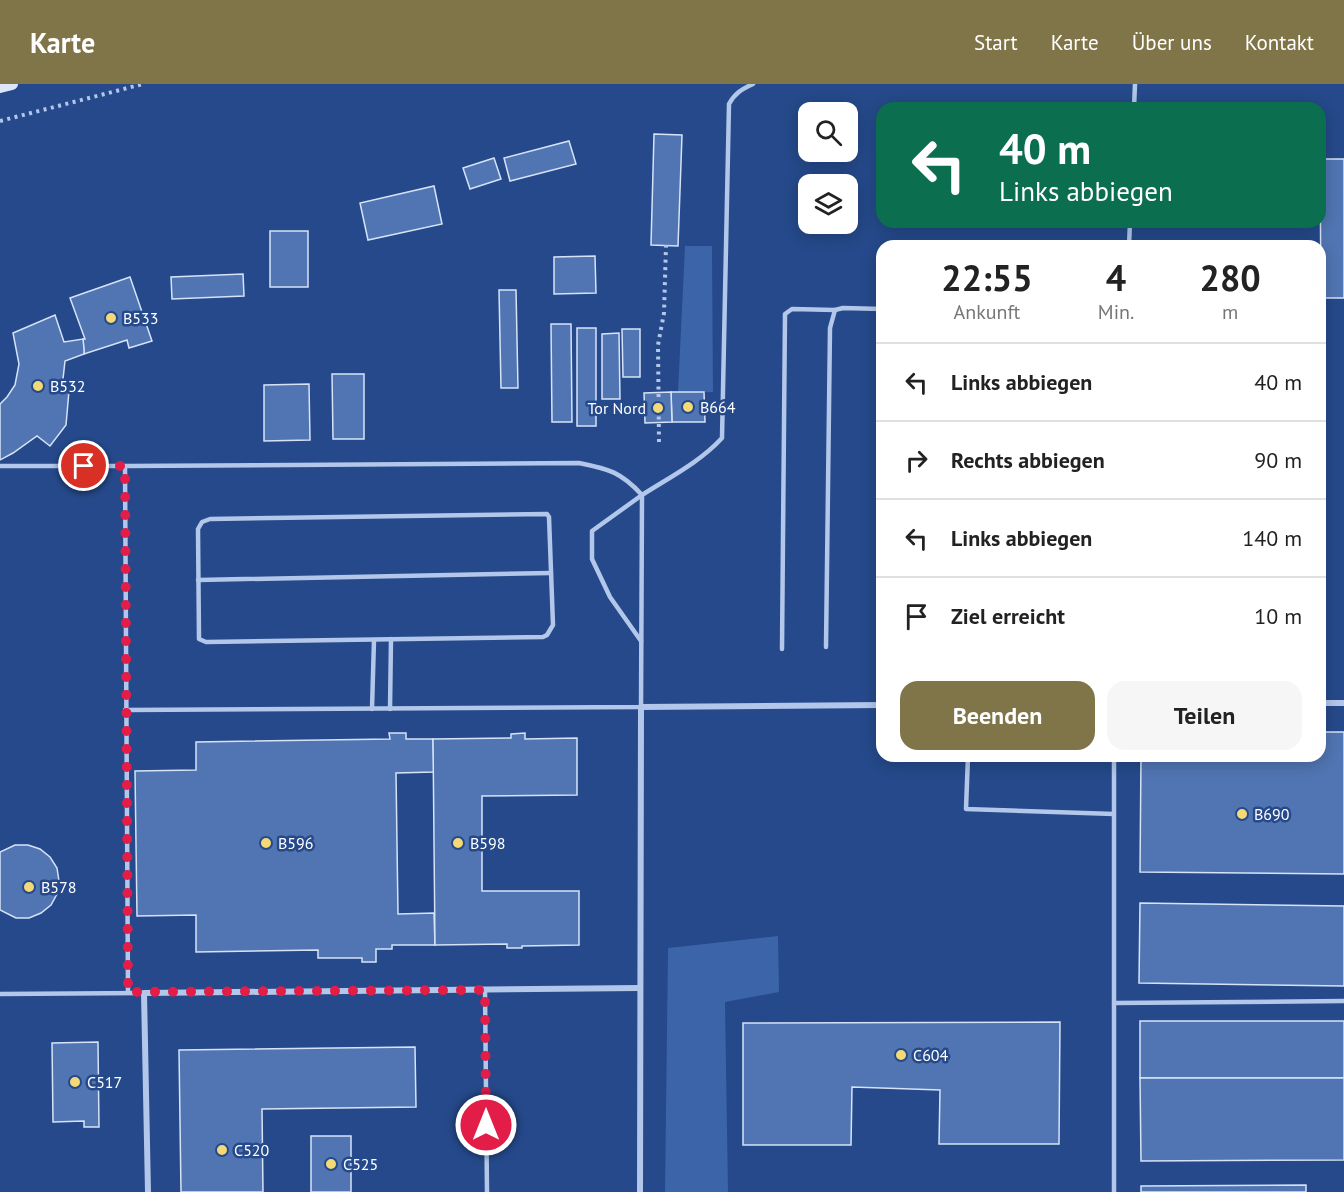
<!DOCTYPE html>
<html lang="de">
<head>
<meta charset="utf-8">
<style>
  :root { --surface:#fff; --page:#f6f6f6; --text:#222; --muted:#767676; --line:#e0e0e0; --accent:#807548 }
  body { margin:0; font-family:"PT Sans",sans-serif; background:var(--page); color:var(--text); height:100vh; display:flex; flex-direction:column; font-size:22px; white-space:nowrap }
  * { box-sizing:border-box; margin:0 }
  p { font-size:20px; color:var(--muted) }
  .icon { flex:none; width:33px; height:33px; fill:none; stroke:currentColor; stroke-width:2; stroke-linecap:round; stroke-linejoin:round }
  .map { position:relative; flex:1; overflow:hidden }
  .side { position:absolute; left:876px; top:156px; width:450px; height:522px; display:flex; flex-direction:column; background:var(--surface); border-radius:18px; box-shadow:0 3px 15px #0003 }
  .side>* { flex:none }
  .banner { position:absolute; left:876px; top:18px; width:450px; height:126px; border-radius:18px; box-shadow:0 3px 15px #0003; background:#0b6e4f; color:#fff; overflow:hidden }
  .buttons { position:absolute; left:798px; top:18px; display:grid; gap:12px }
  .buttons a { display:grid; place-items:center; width:60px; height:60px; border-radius:12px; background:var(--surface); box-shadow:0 3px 15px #0003; font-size:30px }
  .pin { position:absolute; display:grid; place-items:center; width:51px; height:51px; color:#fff; margin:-26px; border:3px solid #fff; border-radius:50%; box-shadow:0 2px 6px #0007 }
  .me { position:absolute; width:66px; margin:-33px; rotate:0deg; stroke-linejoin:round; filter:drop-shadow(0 0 4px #0008) }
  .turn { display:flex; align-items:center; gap:21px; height:126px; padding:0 24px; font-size:27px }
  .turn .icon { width:78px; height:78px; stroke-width:2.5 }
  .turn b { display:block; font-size:42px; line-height:51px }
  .eta { display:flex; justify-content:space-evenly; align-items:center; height:102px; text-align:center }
  .eta b { font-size:36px; font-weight:800; line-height:42px }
  .cta { display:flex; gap:12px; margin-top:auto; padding:12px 24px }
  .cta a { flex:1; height:69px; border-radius:18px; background:var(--accent); color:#fff; font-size:24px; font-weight:800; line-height:69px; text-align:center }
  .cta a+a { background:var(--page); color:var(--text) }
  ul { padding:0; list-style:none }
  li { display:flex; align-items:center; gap:18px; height:78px; padding:0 24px; border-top:2px solid var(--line) }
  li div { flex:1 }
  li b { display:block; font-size:22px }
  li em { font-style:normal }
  header { display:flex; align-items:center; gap:36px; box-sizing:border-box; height:84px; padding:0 30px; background:var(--accent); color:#fff }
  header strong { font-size:28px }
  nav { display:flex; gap:33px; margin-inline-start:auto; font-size:21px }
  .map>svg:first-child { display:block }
</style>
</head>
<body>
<header>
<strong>Karte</strong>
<nav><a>Start</a><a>Karte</a><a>Über uns</a><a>Kontakt</a></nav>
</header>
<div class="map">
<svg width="1344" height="1108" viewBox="0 0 1344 1108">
  <rect width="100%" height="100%" fill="#25498a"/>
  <!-- green -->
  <g fill="#3c64a8">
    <path d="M685,162H712L713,308H678Z"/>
    <path d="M778,852L779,908L725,918L728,1108H665L668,864Z"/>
  </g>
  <!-- building -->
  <g fill="#5175b2" stroke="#d6e3f7" stroke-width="1.5">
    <path d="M654,50L682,51L678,162L651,161Z"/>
    <path d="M569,57L576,80L510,97L504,74Z"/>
    <path d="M494,74L501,95L470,105L463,84Z"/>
    <path d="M1320,75H1344V214H1321Z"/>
    <path d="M434,102L442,140L368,156L360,119Z"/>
    <rect x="270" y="147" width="38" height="56"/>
    <path d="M595,172L596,209L554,210V173Z"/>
    <path d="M243,190L244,212L172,215L171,193Z"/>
    <path d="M130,193L152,257L129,264L127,256L84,270L83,255H85L70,214Z"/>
    <path d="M499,206H516L518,304H501Z"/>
    <path d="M55,231L64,258L83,255L84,265V270L65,277L62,304L69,307L66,341L50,362L37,352L13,369L0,376V320L7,313L15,301L19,280L13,249Z"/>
    <path d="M551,240H571L572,338H552Z"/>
    <rect x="577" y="244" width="19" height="98"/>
    <path d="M622,245H640V293H623Z"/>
    <path d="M619,249L620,315H602V250Z"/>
    <path d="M332,290H364V355H333Z"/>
    <path d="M309,300L310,356L264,357V301Z"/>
    <path d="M671,308H704L705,338H672Z"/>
    <path d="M671,308L672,338L645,339L644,309Z"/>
    <path d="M1320,648H1344V790L1140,788L1141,672H1320Z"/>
    <path d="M389,649H406V655H433L434,688L396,689L398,830L434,829L435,861H392V865H376V878H362V874H318V866L196,868V831L137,832L135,687L196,686V658L390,655Z"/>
    <path d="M525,649V655L577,654V711L482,712V807H579V861L522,862V864H507V860L435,861L433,655L511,654V650Z"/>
    <path d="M15,761H28L40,765L50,773L57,784L59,797L57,810L51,821L41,829L29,834H16L0,826V768Z"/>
    <path d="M1140,819L1344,822V902L1139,899Z"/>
    <rect x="1140" y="937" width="204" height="57"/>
    <path d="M1060,938L1059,1060H939L940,1006L852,1003L851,1061H743V939Z"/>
    <path d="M98,958L99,1043H84V1037L53,1038L52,959Z"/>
    <path d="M415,963L416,1023L262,1025L263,1108H181L179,966Z"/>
    <path d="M1140,994H1344V1076L1141,1077Z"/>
    <rect x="311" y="1052" width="40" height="56"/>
    <path d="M1306,1101V1108H1141V1102Z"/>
  </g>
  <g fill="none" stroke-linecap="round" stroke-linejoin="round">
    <!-- path -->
    <g stroke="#b2c7ea" stroke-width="4" stroke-dasharray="3 4.5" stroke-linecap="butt">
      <path d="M0,37L143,0"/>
      <path d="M659,358L658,261L664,229L666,161"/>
    </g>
    <!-- lane -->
    <g stroke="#b2c7ea" stroke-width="4.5">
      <path d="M1134,24L1135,0"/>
      <path d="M1129,162L1130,138"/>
      <path d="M0,382H125"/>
      <path d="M547,430L549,433L553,541L547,551L543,553L206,558L199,555L198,445L202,438L210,435Z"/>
      <path d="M198,496L551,489"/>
      <path d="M826,563L830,244L835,226L843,224L882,225"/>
      <path d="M782,565L785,230L792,225L835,226"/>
      <path d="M372,625L374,556"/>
      <path d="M390,625L391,555"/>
      <path d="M125,626L641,623L642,411C670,393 700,378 722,354L729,20C735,9 742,5 753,0"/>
      <path d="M968,672L966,725L1114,730"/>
      <path d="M1114,672V1108"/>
      <path d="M485,906L487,1108"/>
      <path d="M128,908L125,382L579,379C609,385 621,388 642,411L592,447V475L610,513L641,557"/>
      <path d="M0,910L144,909"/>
      <path d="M1114,919L1344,917"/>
    </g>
    <!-- street -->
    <g stroke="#b2c7ea" stroke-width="6">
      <path d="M1320,619H1344"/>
      <path d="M148,1108L144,909L640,904"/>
      <path d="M640,1108L641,623L882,621"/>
    </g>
    <!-- secondary -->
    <path stroke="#dde6f8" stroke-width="12" d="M0,3L12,0"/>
  </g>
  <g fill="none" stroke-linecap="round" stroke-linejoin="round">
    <!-- route -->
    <path stroke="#e11d48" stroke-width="10" stroke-dasharray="0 18" d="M84,382H125L128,908L485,906L486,1041"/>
  </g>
  <!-- markers -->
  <g fill="#f3da76" stroke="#25498a" stroke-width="2">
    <circle cx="111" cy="234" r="6"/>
    <circle cx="38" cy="302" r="6"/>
    <circle cx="688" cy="323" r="6"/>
    <circle cx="658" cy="324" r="6"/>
    <circle cx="1242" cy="730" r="6"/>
    <circle cx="266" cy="759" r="6"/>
    <circle cx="458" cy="759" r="6"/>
    <circle cx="29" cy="803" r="6"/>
    <circle cx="901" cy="971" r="6"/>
    <circle cx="75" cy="998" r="6"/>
    <circle cx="222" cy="1066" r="6"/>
    <circle cx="331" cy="1080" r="6"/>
  </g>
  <g text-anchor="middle" stroke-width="5" stroke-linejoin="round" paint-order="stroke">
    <!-- poi labels -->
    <g font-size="16" fill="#fff" stroke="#25498a" text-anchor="start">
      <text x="123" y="240">B533</text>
      <text x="50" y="308">B532</text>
      <text x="700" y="329">B664</text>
      <text x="646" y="330" text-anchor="end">Tor Nord</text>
      <text x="1254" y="736">B690</text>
      <text x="278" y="765">B596</text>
      <text x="470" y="765">B598</text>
      <text x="41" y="809">B578</text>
      <text x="913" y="977">C604</text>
      <text x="87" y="1004">C517</text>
      <text x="234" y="1072">C520</text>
      <text x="343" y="1086">C525</text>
    </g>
  </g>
</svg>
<div class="buttons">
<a><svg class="icon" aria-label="search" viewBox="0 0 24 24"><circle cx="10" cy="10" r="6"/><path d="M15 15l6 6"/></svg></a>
<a><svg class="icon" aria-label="layers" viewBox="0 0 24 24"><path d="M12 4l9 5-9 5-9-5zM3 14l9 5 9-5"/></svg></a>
</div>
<div class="pin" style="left:84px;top:382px;background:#d93025"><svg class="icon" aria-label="arrive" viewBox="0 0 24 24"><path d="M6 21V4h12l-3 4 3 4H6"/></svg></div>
<svg class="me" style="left:486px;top:1041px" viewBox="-20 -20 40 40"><circle r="17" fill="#e11d48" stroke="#fff" stroke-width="3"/><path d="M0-11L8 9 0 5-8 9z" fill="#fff"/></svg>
<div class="banner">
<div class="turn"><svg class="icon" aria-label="left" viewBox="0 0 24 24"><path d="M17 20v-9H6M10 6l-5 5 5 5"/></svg><div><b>40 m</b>Links abbiegen</div></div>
</div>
<section class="side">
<div class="eta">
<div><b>22:55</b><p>Ankunft</p></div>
<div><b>4</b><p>Min.</p></div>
<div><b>280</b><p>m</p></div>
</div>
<ul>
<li><svg class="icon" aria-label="left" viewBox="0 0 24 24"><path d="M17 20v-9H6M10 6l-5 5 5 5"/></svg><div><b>Links abbiegen</b></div><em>40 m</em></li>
<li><svg class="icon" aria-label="right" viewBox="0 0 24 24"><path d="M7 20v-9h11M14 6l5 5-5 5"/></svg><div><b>Rechts abbiegen</b></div><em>90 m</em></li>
<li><svg class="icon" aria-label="left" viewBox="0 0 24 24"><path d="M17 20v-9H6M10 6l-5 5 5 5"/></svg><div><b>Links abbiegen</b></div><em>140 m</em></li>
<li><svg class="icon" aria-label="arrive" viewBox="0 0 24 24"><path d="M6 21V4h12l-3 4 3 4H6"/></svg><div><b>Ziel erreicht</b></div><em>10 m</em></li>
</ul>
<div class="cta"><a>Beenden</a><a>Teilen</a></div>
</section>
</div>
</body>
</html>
